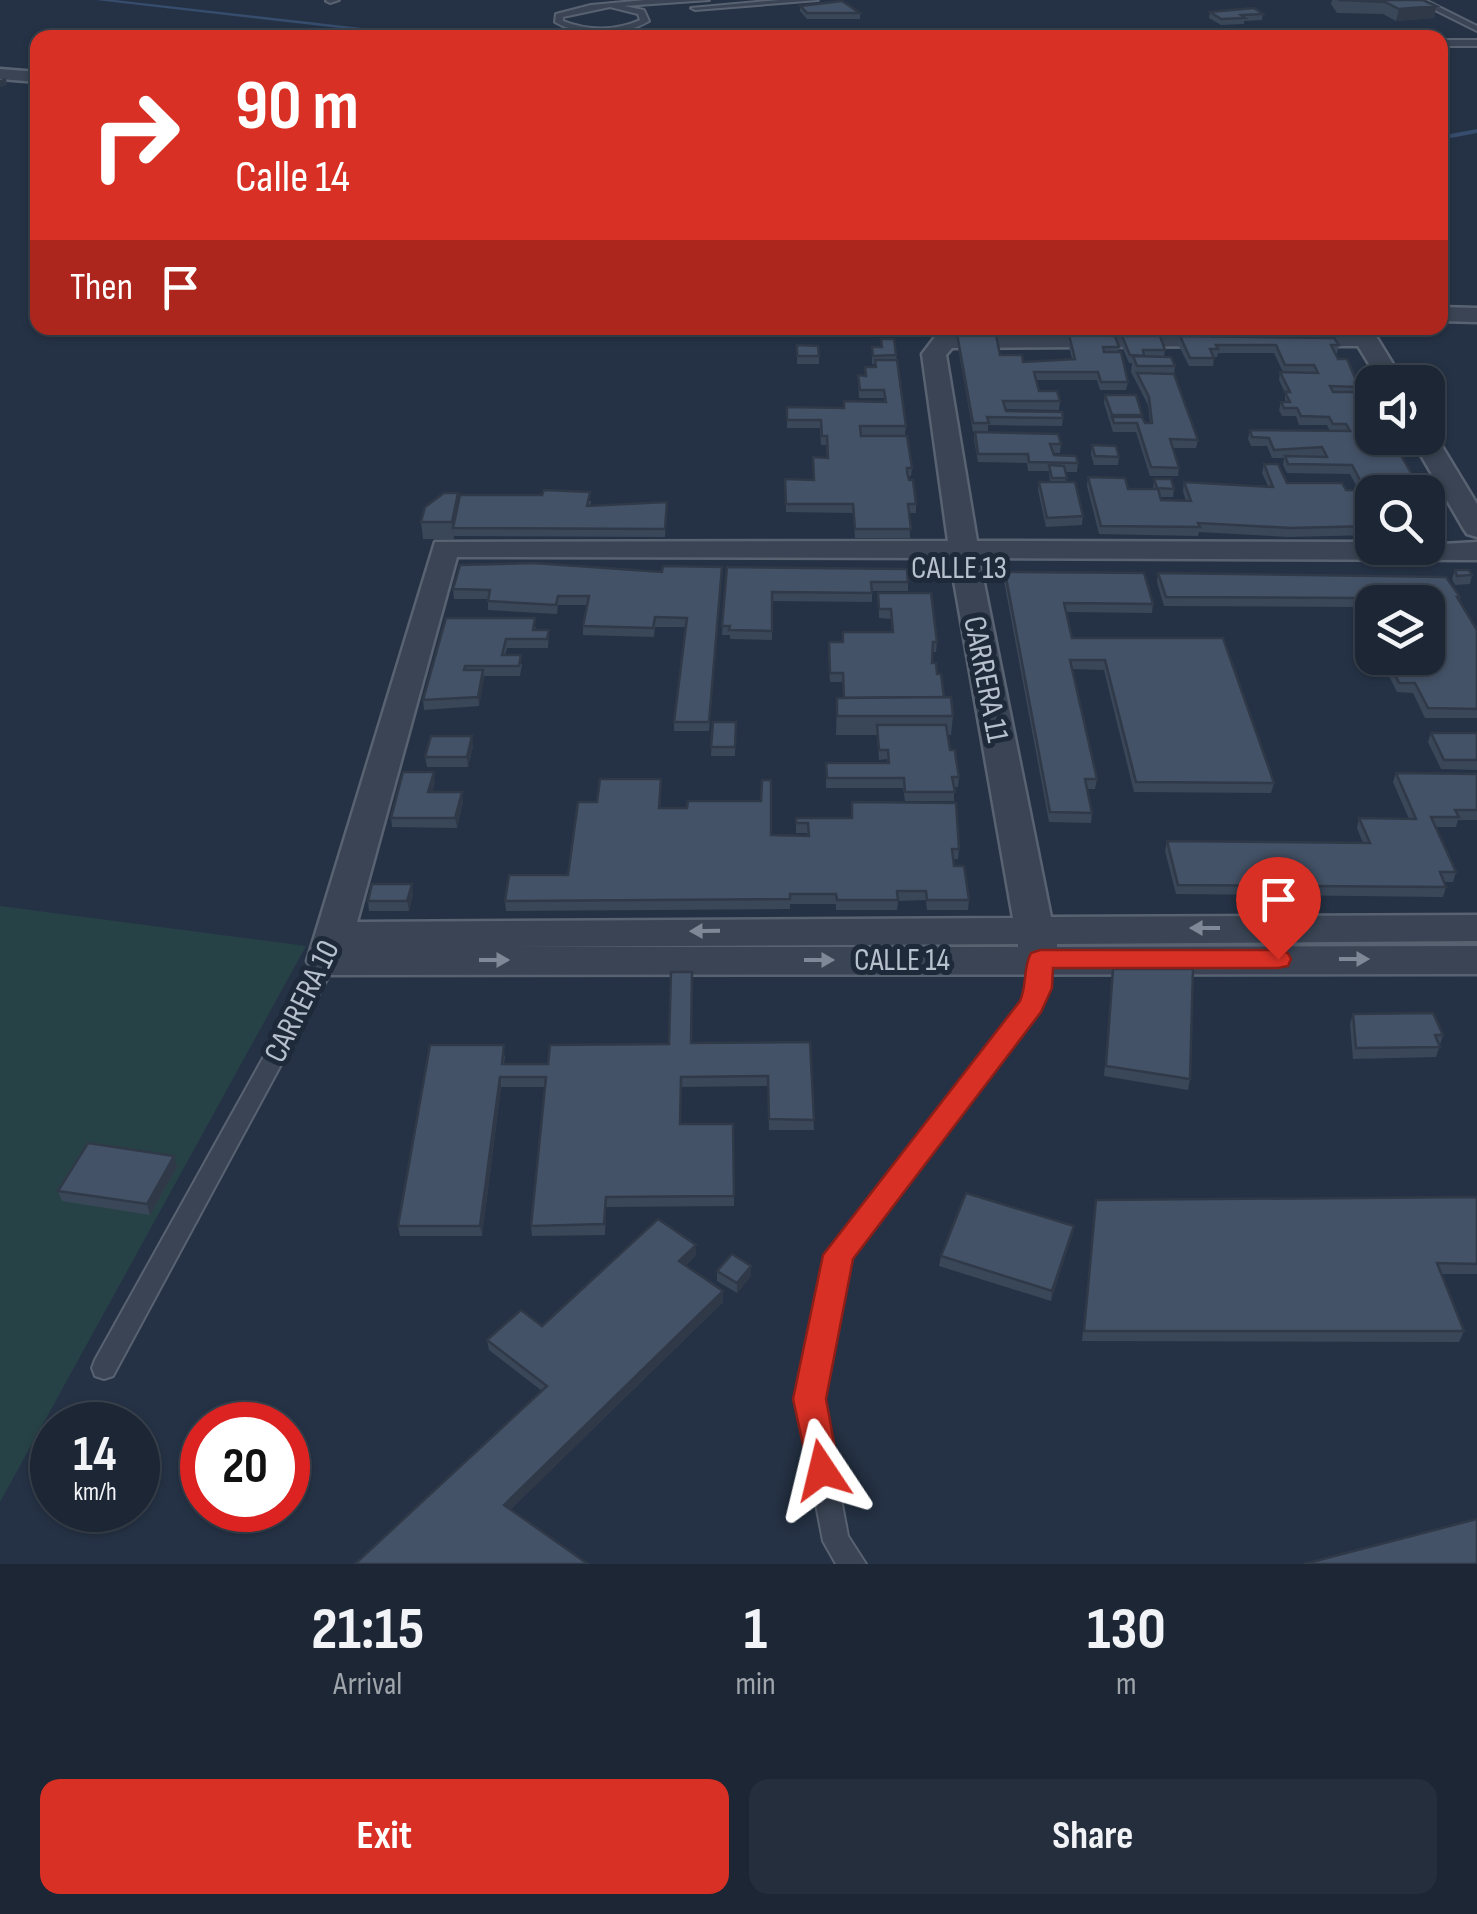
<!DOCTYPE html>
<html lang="en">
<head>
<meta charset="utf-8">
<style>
  :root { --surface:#1c2634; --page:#252e3c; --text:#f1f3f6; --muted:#a0a5ac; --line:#3a434f; --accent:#d93025 }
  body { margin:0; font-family:"Sofia Sans Condensed",sans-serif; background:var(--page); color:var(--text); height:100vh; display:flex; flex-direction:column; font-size:38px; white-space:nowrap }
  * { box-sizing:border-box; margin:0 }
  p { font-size:32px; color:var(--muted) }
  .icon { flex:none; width:55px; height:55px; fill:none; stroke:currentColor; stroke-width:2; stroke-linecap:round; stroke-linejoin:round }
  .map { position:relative; height:1564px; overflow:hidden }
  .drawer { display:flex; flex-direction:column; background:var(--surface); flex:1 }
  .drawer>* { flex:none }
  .hud { position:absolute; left:30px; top:30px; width:1418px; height:305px; border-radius:20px; box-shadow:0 2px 8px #0004,0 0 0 2px var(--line); background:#d93025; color:#fff; overflow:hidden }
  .fabs { position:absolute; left:1355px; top:365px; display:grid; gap:20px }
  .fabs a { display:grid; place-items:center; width:90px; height:90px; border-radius:20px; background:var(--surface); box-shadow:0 2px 8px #0004,0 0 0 2px var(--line); font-size:50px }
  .speed { position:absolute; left:30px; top:1402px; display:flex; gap:20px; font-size:50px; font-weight:700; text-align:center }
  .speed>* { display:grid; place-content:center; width:130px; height:130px; border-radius:50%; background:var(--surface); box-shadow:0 2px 8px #0004,0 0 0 2px var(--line); line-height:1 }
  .speed small { font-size:25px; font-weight:400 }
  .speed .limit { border:15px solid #d22; background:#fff; color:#111 }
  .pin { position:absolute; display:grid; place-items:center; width:85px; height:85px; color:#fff; margin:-102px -42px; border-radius:50% 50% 50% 0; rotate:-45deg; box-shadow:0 0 10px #0007 }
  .pin .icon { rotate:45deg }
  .me { position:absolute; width:110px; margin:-55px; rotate:350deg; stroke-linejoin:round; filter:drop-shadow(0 0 8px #0008) }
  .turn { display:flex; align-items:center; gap:35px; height:210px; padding:0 40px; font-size:45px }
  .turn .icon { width:130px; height:130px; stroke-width:2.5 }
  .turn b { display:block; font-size:70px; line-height:85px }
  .then { display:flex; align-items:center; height:95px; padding:0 40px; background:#0003; gap:20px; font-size:38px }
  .eta { display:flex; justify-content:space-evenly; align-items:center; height:170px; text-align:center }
  .eta b { font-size:60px; font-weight:700; line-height:70px }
  .action { display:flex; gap:20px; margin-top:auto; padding:20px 40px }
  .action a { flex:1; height:115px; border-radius:20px; background:var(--accent); color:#fff; font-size:40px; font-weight:700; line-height:115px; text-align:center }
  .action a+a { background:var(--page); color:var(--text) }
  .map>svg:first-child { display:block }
</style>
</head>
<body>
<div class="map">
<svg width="1477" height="1564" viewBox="0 0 1477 1564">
  <rect width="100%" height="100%" fill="#253245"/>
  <!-- green -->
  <path fill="#274246" d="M0,906L306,946L0,1502Z"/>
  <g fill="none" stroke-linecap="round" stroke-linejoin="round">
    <!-- stream -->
    <g fill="#374d6d" fill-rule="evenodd">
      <path d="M96,0H115L450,38H426Z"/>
      <path d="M1477,129V133L1440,140V136Z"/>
    </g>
    <!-- service casing -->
    <g stroke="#586271" stroke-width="4">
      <g id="service">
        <path d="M339,0L330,3L326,1L327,0Z"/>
        <path d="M645,0H709L624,6L644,10L649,21C622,37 582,38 555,22L556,14L591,5ZM610,7L638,14L640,20C615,31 589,31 563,21V17Z"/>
        <path d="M779,0H818L695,10L691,8Z"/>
        <path d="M1415,0H1425L1477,26V31Z"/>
        <rect x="1440" y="40" width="37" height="6"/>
        <path d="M1040,952L1047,954C1054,973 1048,993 1039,1011L850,1258L822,1399L848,1536L866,1564H836L823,1541L796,1399L827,1255L1023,1003C1029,987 1026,969 1033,954Z"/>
        <path d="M327,954L334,956L337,961L113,1376L104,1379L95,1376L92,1368L95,1360L317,961L320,956Z"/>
      </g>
    </g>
    <!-- minor casing -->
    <g stroke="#586271" stroke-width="5">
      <g id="minor">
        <path d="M0,69L38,72V82L0,79Z"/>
        <path d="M1440,307L1477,308V322L1440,321Z"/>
        <path d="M1347,328H1371L1404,382H1380L1358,346H1290L1278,339L1290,332H1349Z"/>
        <path d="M977,331L1228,332L1240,339L1228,346L952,348L946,355L977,541L1372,542V548L1477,542V560L979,558L1051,917L1477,915V941L1057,944V947L1477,946V974L327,975L313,971L307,961L435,542L948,541L922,354L935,337ZM457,557L950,558L1013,918L357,922ZM1018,944V947H497Z"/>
        <path d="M1428,431L1437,438L1477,504V537L1467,534L1463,528L1411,438H1428Z"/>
      </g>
    </g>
    <!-- service -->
    <use href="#service" fill="#3a4454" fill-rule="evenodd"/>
    <!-- minor -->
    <use href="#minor" fill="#3a4454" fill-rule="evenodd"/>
  </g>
  <!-- wall -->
  <g fill="#3a4759">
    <path d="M1332,0H1423L1436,6L1434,18L1396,21L1383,14L1337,13L1331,4Z"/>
    <path d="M800,6L860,13V19H807L800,11Z"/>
    <path d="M1210,12L1263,14L1262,20L1244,21V24L1221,25L1209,18Z"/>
    <path d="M957,334L1000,355L1023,362L1072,359L1068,343L1069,335L1119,347L1118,352L1128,382L1126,390H1100L1097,380H1036L1039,391L1060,401L1059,410L1005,409L1006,411L1063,418L1062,426L988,425V432H973L957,342Z"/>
    <path d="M1122,336L1165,350L1164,357L1175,366L1174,374L1198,440L1196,448H1172L1179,468L1178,476H1150L1136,432H1113L1104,403L1105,395L1142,415L1145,423H1150L1148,405L1131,372L1132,363H1129L1121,344Z"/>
    <path d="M1180,336L1339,345L1337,353H1335L1359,387L1358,392L1422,492H1372V535L1289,537L1199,532L1198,536L1099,534L1087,486L1088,477L1128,489H1153L1154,479L1174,489L1173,497H1160L1161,500L1186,501L1183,491L1184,482L1268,486L1262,473L1264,464L1287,483L1346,490L1359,491L1350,474L1287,473L1283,465L1284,458H1272L1267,446H1251L1248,439L1250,430L1330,431L1327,425H1299L1296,416H1282L1279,410L1281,402H1285V393L1279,380L1280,372H1283L1274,353H1218L1217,357H1214L1213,366H1189L1178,344Z"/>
    <path d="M881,339L896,355L906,426L905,435H861L912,468L911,476H908L916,504V513H909L910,538H855L853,513L786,512L785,479L814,480L827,458L826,445H821L820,428H787V407L843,408L884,402V398H859L858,383V375L865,376V367H875V364H872V347H881Z"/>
    <path d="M797,345L819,356V364H797Z"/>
    <path d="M975,432L1061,444L1060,453H1053L1054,455L1078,463L1077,472H1066V482L1083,516L1082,525L1046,527L1038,490L1039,482H1050L1049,471H1028L1027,463L978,462L974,440Z"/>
    <path d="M1092,445L1119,457L1118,465H1094L1091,454Z"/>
    <path d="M458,493L459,500L591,501L590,506L667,502L665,537L454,536V539H423L421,522Z"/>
    <path d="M1428,502L1440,524L1438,533H1428Z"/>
    <path d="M727,567L908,582V591H872V602L772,601V640L730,639V635H722Z"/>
    <path d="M1455,570L1472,575L1470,584L1455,585L1452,579Z"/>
    <path d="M1005,572L1153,604L1152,613L1066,612L1072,638H1223L1274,783L1271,793L1134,792L1104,670L1072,669L1097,779L1095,789H1087L1092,813L1091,823L1049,822L1004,581Z"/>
    <path d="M1158,573L1460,597L1459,601L1477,630V718H1425L1413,693L1397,692L1385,668L1388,658H1428V602H1372V631H1368L1357,607L1164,606L1157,582Z"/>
    <path d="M722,576L709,731H674V722L686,627H655L654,637L583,635V626L587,605H558L557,614L488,610V599H454L453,589Z"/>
    <path d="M878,593L937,642L936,652H932V663L937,674L944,697L953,716L951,735H948L950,750L959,777L958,787H954V801H905L903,788H826V763H888L887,759L879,760L877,735H836L837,698H844L843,682H830L828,651L843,642V632H892L891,619L879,618Z"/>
    <path d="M446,618L536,627L535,630H549L548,648H507L505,655L522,664L520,676H484L479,706L424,710L423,700Z"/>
    <path d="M713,722H736L735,756H711Z"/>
    <path d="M1431,733H1477V770L1441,769L1428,742Z"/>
    <path d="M473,746L468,767H427L425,757Z"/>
    <path d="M1396,773L1477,774V820H1458L1456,827H1436L1456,872L1453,882H1444L1446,887L1443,897L1176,894L1165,851L1167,841L1363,843L1357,828L1359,818L1409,819L1393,782Z"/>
    <path d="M435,782L432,792L463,802L457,828L392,827L391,818Z"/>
    <path d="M661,789L660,808L771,835L808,836L807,833H796V818H851L852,802L959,849L958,859H953L954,866L969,900L968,910H927L926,900L898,901L897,910H836V904H790V909L506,911L505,901L568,875L597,802Z"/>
    <path d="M413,894L409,911H369L368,901Z"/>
    <path d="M1113,969L1190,1079L1188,1090L1104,1076Z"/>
    <path d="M1353,1014L1443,1035L1436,1057L1353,1059L1350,1024Z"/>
    <path d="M810,1042L814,1130H769L768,1086L681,1087L680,1124H733L734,1206L606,1207L605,1235L532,1236L531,1226L545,1087H501L482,1236H400L398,1226L505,1055L504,1064H548L691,1043Z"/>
    <path d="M177,1167L150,1215L62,1201L58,1191Z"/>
    <path d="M1477,1197V1274H1441L1464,1331L1459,1342L1082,1341L1096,1200Z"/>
    <path d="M1074,1226L1051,1301L939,1266L941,1256Z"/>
    <path d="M696,1255L685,1266L723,1302L510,1510L355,1564L542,1391L489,1350L487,1340L542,1326Z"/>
    <path d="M751,1266V1276L737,1293L717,1281V1271Z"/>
  </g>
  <!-- shaded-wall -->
  <g fill="#303948">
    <path d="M1436,6L1434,18L1396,21L1399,9Z"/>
    <path d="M6,78L7,85L0,87V80Z"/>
    <path d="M458,493L460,510L453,528L454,539L452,522Z"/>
    <path d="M483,670L484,680L479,706L478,697Z"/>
    <path d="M472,736L473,746L468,767L467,757Z"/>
    <path d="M434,772L435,782L429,802L428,792Z"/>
    <path d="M462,792L463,802L457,828L455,818Z"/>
    <path d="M412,884L413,894L409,911L407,901Z"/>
    <path d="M500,1077L501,1087L482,1236L480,1226Z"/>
    <path d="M174,1156L177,1167L150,1215L147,1204Z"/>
    <path d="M1074,1226L1072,1237L1051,1301L1052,1291Z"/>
    <path d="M696,1245V1255L679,1272V1261Z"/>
    <path d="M751,1266V1276L737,1293V1283Z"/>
    <path d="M723,1291V1302L505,1515L504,1505Z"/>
  </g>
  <!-- building -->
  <g fill="#445267" stroke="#303948" stroke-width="2.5">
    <path d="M1338,0H1423L1436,6L1399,9L1385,2Z"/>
    <path d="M842,1L860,13H807L800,6Z"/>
    <path d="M1254,8L1263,14L1241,15L1245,18L1221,19L1210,12Z"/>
    <path d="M957,334L996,335L1000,355H1022L1023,362L1075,359L1069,335L1115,336L1119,347H1103L1104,352H1121L1128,382H1101L1098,372H1034L1039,391H1057L1060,401H1003L1006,411L1062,412L1063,418L987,417L989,423H973Z"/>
    <path d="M1122,336H1160L1165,350H1143L1144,356L1130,355Z"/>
    <path d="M1180,336L1334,338L1339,345H1331L1338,359H1347L1359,387L1330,386L1333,392H1365L1372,405V438H1391L1422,492H1372V526L1291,528L1198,523L1200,527L1101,526L1088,477L1125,478L1128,489H1158L1161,500L1191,501L1184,482L1273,487L1264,464H1278L1287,483H1342L1346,490L1378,491L1374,484H1362L1352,465L1288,464L1285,456L1327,457L1322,447L1274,450L1269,438L1252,437L1250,430L1350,431L1346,424H1333L1329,417L1301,416L1297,408H1284L1281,402H1290L1285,392H1290L1280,372L1318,373L1314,365H1285L1276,345H1216L1218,349H1210L1214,358H1190Z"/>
    <path d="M881,339H894L896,355L873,356L872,347H882Z"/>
    <path d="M797,345L818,346L819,356H797Z"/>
    <path d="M1133,356L1171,357L1175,366H1137Z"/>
    <path d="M875,360H897L906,426H860L861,436H907L912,468H907V472L909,480H913L916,504H908L911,529H855L853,504H786L785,479L814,480L813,457L828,458L827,436H822L821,420H787V407L844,408V401L886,402L884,390H860L858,375L866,376L865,367H876Z"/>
    <path d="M1137,373L1174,374L1198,440L1170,439L1179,468L1151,467L1137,423H1114L1112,417H1142L1145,423H1152L1149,397Z"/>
    <path d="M1105,395H1136L1142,415H1112Z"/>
    <path d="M975,432L1058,434L1061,444H1050L1054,455L1076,456L1078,463L1029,462L1028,454H978Z"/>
    <path d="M1092,445L1116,446L1119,457L1095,456Z"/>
    <path d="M1049,465L1064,466L1067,478H1052Z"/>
    <path d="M1154,479H1171L1174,489L1157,488Z"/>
    <path d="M1039,482H1075L1083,516L1047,518Z"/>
    <path d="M544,490L590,492L587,506L667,502L665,529L453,528L460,495H542Z"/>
    <path d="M444,493H458L452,522H421L425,507Z"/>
    <path d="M1428,502L1440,524H1428Z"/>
    <path d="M533,563L662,572L663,566L722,567L709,722H674L687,618L655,617L653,628L583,626L589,596H558L556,605L488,601L490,590L453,589L460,565Z"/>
    <path d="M727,567L907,569L908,582H871L872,593L772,592V631L729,630L730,626H722Z"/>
    <path d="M1455,570H1469L1472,575L1457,576Z"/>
    <path d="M1005,572L1144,573L1153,604L1064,603L1072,638H1223L1274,783L1136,782L1105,660H1070L1097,779H1085L1092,813L1050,812Z"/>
    <path d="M1158,573L1446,577L1460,597H1457L1477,630V709L1428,708L1415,683H1399L1388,658H1428V602H1372V622H1370L1360,598L1166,597Z"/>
    <path d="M878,593H931L937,642H933L932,663H936L937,674H941L944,697L844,698L843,673H830L829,642H843V632H893L891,609H879Z"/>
    <path d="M446,618H535L533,630H549L547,639H506L502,655H521L519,666H465L464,670H483L478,697L423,700Z"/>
    <path d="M951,697L953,716H837V698Z"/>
    <path d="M713,722H736L735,747H711Z"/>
    <path d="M877,725H946L950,750H955L956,759L959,777H952L955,792H905L904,778H827L826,763H889L888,750H879Z"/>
    <path d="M1431,733H1477V760H1444Z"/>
    <path d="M431,736H472L467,757H425Z"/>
    <path d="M403,772H434L428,792H462L455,818H391Z"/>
    <path d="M1396,773L1477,774V810H1455L1459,817H1431L1456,872H1440L1446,887L1178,885L1167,841L1370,843L1359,818L1416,819Z"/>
    <path d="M600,779H661L659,808H687L688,801H761L762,780H771V835L809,836L808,823H796V818H852V802L956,803L959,849H952L954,866H964L969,900H927L926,891H897L898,900H837L836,894H790V899L505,901L509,875H568L578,802H597Z"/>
    <path d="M372,884H412L407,901H368Z"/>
    <path d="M1113,969H1193L1190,1079L1106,1066Z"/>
    <path d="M671,972H692L691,1043L810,1042L814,1120L769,1119L768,1076L681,1077L680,1124H733L734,1196L606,1197L604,1224L531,1226L546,1077H500L480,1226H398L430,1045H504L502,1064H548L550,1045L669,1044Z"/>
    <path d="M1433,1013L1443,1035H1435L1440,1047L1356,1048L1353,1014Z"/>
    <path d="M88,1143L174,1156L147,1204L58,1191Z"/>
    <path d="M966,1193L1074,1226L1052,1291L941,1256Z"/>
    <path d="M1477,1197V1264L1437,1263L1464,1331H1084L1096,1200Z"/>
    <path d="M658,1219L696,1245L679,1261L723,1291L504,1505L588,1564H355L547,1386L487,1340L521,1310L542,1326Z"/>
    <path d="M732,1254L751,1266L737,1283L717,1271Z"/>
    <path d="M1477,1519V1564H1304Z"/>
  </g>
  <!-- one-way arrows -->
  <defs><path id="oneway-solid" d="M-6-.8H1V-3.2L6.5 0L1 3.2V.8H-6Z" transform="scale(2.5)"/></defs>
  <g fill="#7f8897">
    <use href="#oneway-solid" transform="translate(1205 928) rotate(180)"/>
    <use href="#oneway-solid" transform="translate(705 931) rotate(179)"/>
    <use href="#oneway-solid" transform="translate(1354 959)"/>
    <use href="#oneway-solid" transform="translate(494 960)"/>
    <use href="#oneway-solid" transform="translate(819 960)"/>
  </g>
  <!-- route -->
  <path fill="#d93025" stroke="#8d1f18" stroke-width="2.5" d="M1040,950H1278L1288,953L1291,959L1288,966L1278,968H1053L1052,988L1041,1012L853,1259L826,1399L839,1470L834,1481L822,1485L811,1481L793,1399L823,1255L1020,1001C1027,986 1023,967 1031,953Z"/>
  <g text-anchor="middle" stroke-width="10" stroke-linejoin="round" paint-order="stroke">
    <!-- street labels -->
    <g font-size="32" fill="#b7c0cd" stroke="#1e2939">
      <text x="959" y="578">CALLE 13</text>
      <text transform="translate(987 679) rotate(79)" y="11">CARRERA 11</text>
      <text x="902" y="970">CALLE 14</text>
      <text transform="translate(301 1001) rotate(-64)" y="11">CARRERA 10</text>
    </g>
  </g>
</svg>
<div class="fabs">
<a><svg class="icon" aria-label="sound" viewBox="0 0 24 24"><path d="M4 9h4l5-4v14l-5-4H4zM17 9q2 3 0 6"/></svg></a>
<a><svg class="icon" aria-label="search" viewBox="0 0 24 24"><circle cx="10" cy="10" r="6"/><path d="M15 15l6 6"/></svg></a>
<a><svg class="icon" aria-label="layers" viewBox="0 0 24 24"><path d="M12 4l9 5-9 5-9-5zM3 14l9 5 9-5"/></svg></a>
</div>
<div class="speed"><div>14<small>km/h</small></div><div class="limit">20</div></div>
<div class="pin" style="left:1278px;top:959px;background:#d93025"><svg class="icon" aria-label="arrive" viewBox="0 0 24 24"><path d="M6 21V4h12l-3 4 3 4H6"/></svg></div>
<svg class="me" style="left:822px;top:1470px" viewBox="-20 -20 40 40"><path d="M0-17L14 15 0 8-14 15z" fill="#d93025" stroke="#fff" stroke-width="4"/></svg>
<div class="hud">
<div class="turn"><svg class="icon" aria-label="right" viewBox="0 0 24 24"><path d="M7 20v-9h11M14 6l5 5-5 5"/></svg><div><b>90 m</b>Calle 14</div></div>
<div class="then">Then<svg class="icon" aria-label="arrive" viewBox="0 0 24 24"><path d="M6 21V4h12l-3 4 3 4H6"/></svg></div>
</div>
</div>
<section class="drawer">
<div class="eta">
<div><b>21:15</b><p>Arrival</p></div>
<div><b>1</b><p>min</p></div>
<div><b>130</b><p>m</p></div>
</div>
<div class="action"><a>Exit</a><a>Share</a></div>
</section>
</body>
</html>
